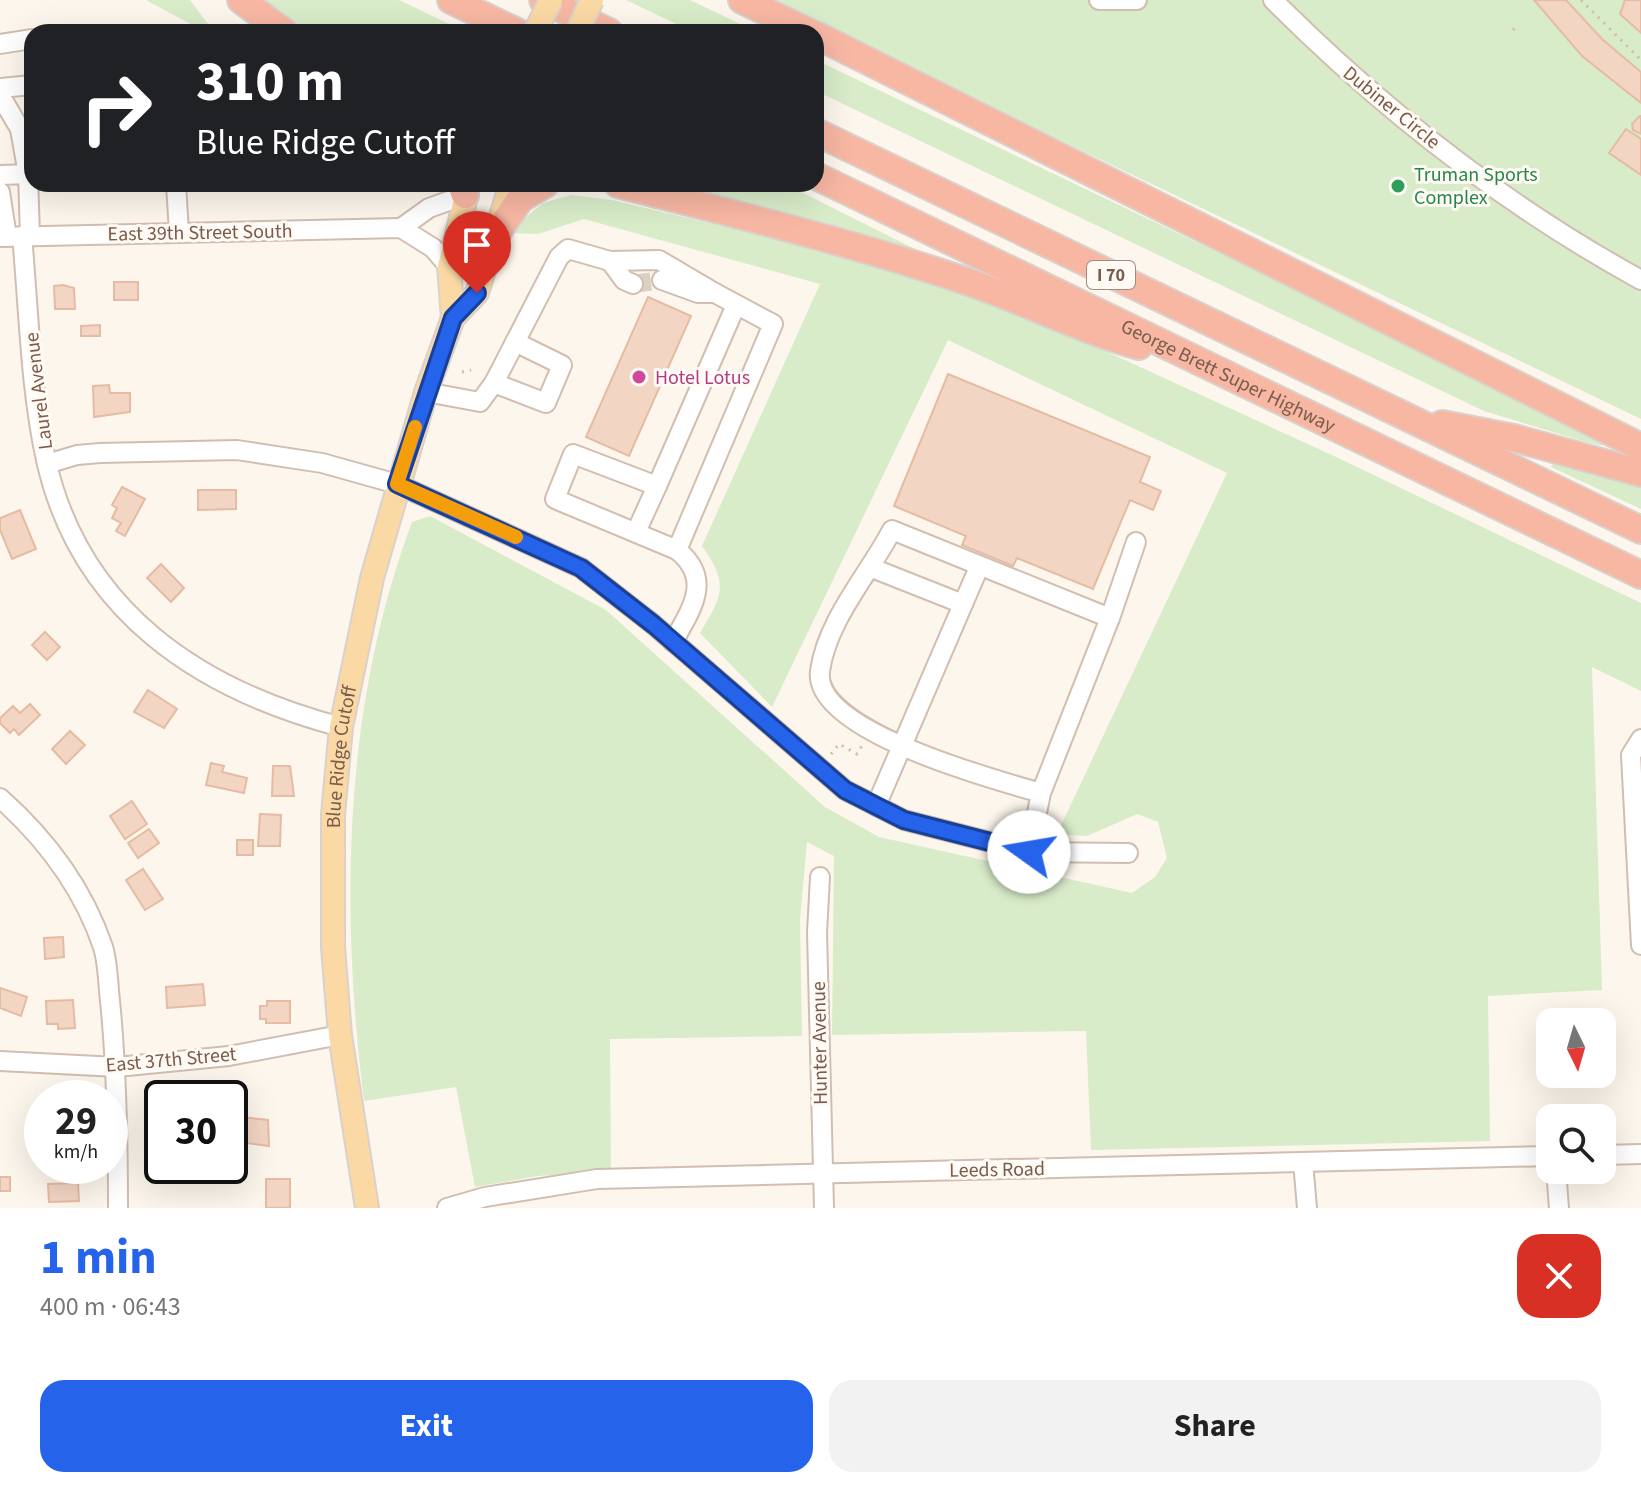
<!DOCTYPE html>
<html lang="en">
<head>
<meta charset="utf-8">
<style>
  :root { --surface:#fff; --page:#f2f2f2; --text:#222; --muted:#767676; --accent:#2563eb }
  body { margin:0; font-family:"Source Sans 3",sans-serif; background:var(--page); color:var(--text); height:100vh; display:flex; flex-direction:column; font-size:30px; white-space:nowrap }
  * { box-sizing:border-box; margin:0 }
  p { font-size:26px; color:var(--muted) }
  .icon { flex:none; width:44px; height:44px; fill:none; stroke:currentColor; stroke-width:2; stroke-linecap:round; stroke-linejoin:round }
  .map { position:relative; height:1208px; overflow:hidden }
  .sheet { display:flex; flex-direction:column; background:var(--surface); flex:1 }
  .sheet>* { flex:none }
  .guide { position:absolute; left:24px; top:24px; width:800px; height:168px; border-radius:24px; box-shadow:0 8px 32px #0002; background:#202124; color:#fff; overflow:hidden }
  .needle { width:52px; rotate:175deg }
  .fabs { position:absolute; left:1536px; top:1008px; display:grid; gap:16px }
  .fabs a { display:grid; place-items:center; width:80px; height:80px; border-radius:16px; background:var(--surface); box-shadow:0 8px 32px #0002; font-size:40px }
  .speed { position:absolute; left:24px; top:1080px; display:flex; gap:16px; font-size:40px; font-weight:700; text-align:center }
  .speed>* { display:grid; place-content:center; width:104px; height:104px; border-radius:50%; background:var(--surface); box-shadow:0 8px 32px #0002; line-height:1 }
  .speed small { font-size:20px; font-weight:400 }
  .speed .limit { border:4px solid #111; border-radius:12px; background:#fff; color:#111 }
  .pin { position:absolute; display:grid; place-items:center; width:68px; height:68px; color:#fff; margin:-82px -34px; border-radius:50% 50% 50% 0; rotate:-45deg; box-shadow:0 0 8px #0007 }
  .pin .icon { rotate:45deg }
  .me { position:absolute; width:88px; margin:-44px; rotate:283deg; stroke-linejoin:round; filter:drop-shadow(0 0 6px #0008) }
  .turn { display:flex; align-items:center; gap:28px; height:168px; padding:0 40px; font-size:36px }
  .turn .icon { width:104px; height:104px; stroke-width:2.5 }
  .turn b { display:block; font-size:56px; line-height:68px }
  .round { display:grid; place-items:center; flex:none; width:84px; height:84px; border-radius:24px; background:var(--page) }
  .summary { display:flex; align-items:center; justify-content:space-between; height:136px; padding:0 40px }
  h1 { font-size:48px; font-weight:700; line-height:60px; color:var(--accent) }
  .action { display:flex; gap:16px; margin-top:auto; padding:16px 40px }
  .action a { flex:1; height:92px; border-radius:24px; background:var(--accent); color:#fff; font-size:32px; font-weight:700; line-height:92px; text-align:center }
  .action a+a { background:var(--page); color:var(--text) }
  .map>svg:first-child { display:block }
</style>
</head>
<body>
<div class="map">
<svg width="1641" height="1208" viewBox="0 0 1641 1208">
  <rect width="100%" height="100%" fill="#fdf6ec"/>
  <!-- green -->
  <g fill="#d8ecc9">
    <path d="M146,0H190L214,32H205Z"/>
    <path d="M263,0H399L466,32H308Z"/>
    <path d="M626,0H690L757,32H693Z"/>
    <path d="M769,0H1641V419L808,19Z"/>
    <path d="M816,60L1635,452L1589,443L1484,411L816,91Z"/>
    <path d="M675,184H785L931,257Z"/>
    <path d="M571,195L612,200L920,273L1042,322L1334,456L1641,603V691L1592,667L1602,990L1488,996L1490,1141L1091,1150L1086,1031L832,1035L834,856L807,842L800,919L802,1036L610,1039L611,1171L538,1176L475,1187L456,1087L364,1101C340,908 343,707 412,522L430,516L606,610L825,807L879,837L1132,893L1155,877L1167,858L1158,822L1137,814L1087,836L1057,834L1227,473L948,340L772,707L700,633C723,595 729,584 702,546L820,284L584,219L538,234L507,233L543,203Z"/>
    <path d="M1553,463L1641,486V509L1551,467Z"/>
  </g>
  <!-- building -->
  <g fill="#f3d5c3" stroke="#e6bba3" stroke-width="2">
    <path d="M1534,0H1566L1602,39L1641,72V103L1582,56Z"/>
    <path d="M1625,0H1641V33L1620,14Z"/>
    <path d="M1640,116H1641V134L1633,130L1632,124Z"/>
    <path d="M1626,129L1641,139V175L1609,153Z"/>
    <rect x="114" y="282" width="24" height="18"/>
    <path d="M63,285L74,288L75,309H55L54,286Z"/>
    <path d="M648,297L691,316L629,456L586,437Z"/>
    <path d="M100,325V336H81V326Z"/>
    <path d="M948,374L1150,457L1140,482L1161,491L1153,510L1130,500L1093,589L1017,558L1013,566L962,545L966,536L894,506Z"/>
    <path d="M109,385L110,393H130V412L94,417L93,386Z"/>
    <path d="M122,487L145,499L125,536L116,531L121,523L112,518L117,508L112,505Z"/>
    <path d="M198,490H236V509L198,510Z"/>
    <path d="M20,510L36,549L12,559L0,530V518Z"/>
    <path d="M161,564L184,588L171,602L147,578Z"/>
    <path d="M45,632L60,647L47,660L32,645Z"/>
    <path d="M148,690L177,709L164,728L134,712Z"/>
    <path d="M30,704L40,715L19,735L14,729L10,733L0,723V718L13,706L20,713Z"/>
    <path d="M70,731L85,745L66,764L52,749Z"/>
    <path d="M211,763L224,766L222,772L247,778L244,793L206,785Z"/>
    <path d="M273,766H290L294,796H272Z"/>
    <path d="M132,801L147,824L125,839L110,816Z"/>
    <path d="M260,814L281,815L280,846H258Z"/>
    <path d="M149,829L159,843L138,858L128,843Z"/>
    <rect x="237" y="840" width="16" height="15"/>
    <path d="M143,869L163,899L145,910L126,880Z"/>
    <path d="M63,937L64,957L45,959L44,938Z"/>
    <path d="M203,984L205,1005L167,1008L166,987Z"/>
    <path d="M0,988L27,997L21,1016L0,1008Z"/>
    <path d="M73,1000L75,1028L58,1029V1024H47L46,1001Z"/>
    <path d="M267,1001H290V1023H266V1019H260V1006H267Z"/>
    <path d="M75,1090L76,1098H42V1110L41,1095Z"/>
    <path d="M180,1094V1098H162V1115L148,1116L147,1095Z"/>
    <path d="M242,1117L268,1120L269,1146L239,1142Z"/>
    <rect x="0" y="1177" width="10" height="14"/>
    <rect x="266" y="1179" width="24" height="29"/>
    <path d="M78,1183L79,1201L49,1202L48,1184Z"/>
  </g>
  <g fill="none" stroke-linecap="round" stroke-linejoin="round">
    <!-- minor-tunnel -->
    <path stroke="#dcd0c4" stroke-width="18" stroke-dasharray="18 9" stroke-linecap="butt" d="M633,284L662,280"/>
    <!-- minor casing -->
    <g stroke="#d1beb0" stroke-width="22">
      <g id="minor">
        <path d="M1099,0H1137"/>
        <path d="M1273,0C1382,109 1506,206 1641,280"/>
        <path d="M0,44L32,39"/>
        <path d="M0,88L32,85"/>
        <path d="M0,95L20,129L28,174L30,236"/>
        <path d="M0,175L32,174"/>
        <path d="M176,184L179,233"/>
        <path d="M0,192L7,237"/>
        <path d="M401,228L429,208L465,195"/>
        <path d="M22,236C29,311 30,387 46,460C80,612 200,690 341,727"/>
        <path d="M0,237L401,228L433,248L449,267"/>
        <path d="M633,284L624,280L610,261L659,260L715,293H698L662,280"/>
        <path d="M715,293L773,324L677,550L555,499L573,454L657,486L736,305"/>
        <path d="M494,383L546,403L562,365L515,342"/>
        <path d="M426,392L480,402L494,383L559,257L568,249L610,261"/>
        <path d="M47,464L77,455L100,453L237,450L322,463L397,484L581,568L654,625L845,790L904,820L1029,852L1128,853"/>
        <path d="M636,532L657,486"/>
        <path d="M872,568L963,604"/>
        <path d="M1110,618L1136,542"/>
        <path d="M673,642C692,608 713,579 677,550"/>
        <path d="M1641,739L1631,755L1641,945"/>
        <path d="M0,798C45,838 83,888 103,947C108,963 108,984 110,1001C117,1070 118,1138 118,1208"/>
        <path d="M876,806L979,567"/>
        <path d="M1029,852L1041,793L1110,618L892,530C869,574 827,620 820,671C812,731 996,780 1041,793"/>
        <path d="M820,877L817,932L824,1208"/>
        <path d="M0,1061L117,1067L229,1056L340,1035"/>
        <path d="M1602,1155L1641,1154"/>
        <path d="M1303,1162L1307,1208"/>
        <path d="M1556,1170L1559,1208"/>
        <path d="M447,1208L485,1197L597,1179L1550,1156"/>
      </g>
    </g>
    <!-- major casing -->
    <g stroke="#dad1cd" stroke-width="26">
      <g id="major">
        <path d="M453,318L449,267L469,184"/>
        <path id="s1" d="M367,1208L340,1035L333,947V815L341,727L372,578L426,392L453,318L477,293L511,184"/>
      </g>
    </g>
    <!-- highway casing -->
    <g stroke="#dad1cd" stroke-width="30">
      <g id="highway">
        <path d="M241,0L284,32"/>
        <path d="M451,0L517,32"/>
        <path d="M543,0L609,32"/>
        <path d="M742,0L809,32"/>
        <path d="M816,35L1641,447"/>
        <path d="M816,132L1641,530"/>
        <path id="s2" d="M816,176L1641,575"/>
        <path d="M461,184L465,195"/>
        <path d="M618,184C734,214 850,242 963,280C1023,300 1078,329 1139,346"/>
        <path d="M495,236L520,199L545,184"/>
        <path d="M1442,424L1514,438L1641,473"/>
      </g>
    </g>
    <!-- path -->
    <g stroke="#d9b8a5" stroke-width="3" stroke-dasharray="2 6" stroke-linecap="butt">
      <path d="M1581,0L1641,60"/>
      <path d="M1513,30L1518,25"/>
      <path d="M462,372L471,370"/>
      <path d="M831,754L839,744L857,754L863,744"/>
    </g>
    <!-- minor -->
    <use href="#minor" stroke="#fff" stroke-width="18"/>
    <!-- major -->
    <use href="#major" stroke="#fbd9a5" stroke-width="22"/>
    <!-- highway -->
    <use href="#highway" stroke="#f7b7a3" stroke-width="26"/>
    <!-- major-bridge casing -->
    <g stroke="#dad1cd" stroke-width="26" stroke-linecap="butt">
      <g id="major-bridge">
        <path d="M535,32L551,0"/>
        <path d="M577,32L592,0"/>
      </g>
    </g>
    <!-- major-bridge -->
    <use href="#major-bridge" stroke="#fbd9a5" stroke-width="22"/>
  </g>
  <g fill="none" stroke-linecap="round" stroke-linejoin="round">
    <!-- route casing -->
    <g stroke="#184099" stroke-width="20">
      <path id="route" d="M477,293L453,318L397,484L581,568L654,625L845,790L904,820L1029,852"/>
    </g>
    <!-- route -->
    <use href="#route" stroke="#2563eb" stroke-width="14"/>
    <!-- slow -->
    <path stroke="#f59e0b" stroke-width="14" d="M415,427L397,484L516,537"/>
  </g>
  <!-- markers -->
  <circle fill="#2e9e5b" stroke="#fffaf3" stroke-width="3" cx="1398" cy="186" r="8"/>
  <circle fill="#d1479c" stroke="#fffaf3" stroke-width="3" cx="639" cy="377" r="8"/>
  <g text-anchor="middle" stroke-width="6" stroke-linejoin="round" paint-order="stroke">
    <!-- shield labels -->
    <rect fill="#fffaf3" stroke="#a28b7f" stroke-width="2" x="1087" y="261" width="48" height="28" rx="6"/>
    <g font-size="18" font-weight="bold" fill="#7a5c4d">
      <text x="1111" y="281">I 70</text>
    </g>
    <!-- street labels -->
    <g font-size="20" fill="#7a5c4d" stroke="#fffaf3">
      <text transform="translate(1392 107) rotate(39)" y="7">Dubiner Circle</text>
      <text transform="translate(200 232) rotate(-1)" y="7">East 39th Street South</text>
      <text dy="7" stroke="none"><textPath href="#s2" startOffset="458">George Brett Super Highway</textPath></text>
      <text transform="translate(38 391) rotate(-97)" y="7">Laurel Avenue</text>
      <text dy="7" stroke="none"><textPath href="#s1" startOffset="454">Blue Ridge Cutoff</textPath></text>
      <text transform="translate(819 1043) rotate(-91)" y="7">Hunter Avenue</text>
      <text transform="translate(171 1059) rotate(-5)" y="7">East 37th Street</text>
      <text transform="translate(997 1169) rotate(-1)" y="7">Leeds Road</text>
    </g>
    <!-- leisure labels -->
    <g font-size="20" fill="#27864d" stroke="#fffaf3" text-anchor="start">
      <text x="1414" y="181">Truman Sports<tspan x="1414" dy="23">Complex</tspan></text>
    </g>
    <!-- hotel labels -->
    <g font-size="20" fill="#b23c85" stroke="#fffaf3" text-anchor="start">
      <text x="655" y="384">Hotel Lotus</text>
    </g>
  </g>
</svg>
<div class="fabs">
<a><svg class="needle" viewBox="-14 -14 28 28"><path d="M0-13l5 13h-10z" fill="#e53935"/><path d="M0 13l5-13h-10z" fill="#767676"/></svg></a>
<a><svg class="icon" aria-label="search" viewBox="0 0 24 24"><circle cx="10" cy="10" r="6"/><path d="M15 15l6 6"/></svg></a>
</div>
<div class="speed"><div>29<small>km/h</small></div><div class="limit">30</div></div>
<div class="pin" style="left:477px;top:293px;background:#d93025"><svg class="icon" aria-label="arrive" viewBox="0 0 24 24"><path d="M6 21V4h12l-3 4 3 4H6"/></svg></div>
<svg class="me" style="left:1029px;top:852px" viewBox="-20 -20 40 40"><circle r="19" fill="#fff"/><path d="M0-13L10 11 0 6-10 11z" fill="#2563eb"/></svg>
<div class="guide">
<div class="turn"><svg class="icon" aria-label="right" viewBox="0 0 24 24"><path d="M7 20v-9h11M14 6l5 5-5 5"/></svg><div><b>310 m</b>Blue Ridge Cutoff</div></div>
</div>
</div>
<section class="sheet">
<div class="summary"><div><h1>1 min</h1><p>400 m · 06:43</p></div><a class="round" style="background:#d93025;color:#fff"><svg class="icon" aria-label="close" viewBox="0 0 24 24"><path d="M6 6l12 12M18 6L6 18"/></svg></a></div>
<div class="action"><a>Exit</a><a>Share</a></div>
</section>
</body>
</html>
